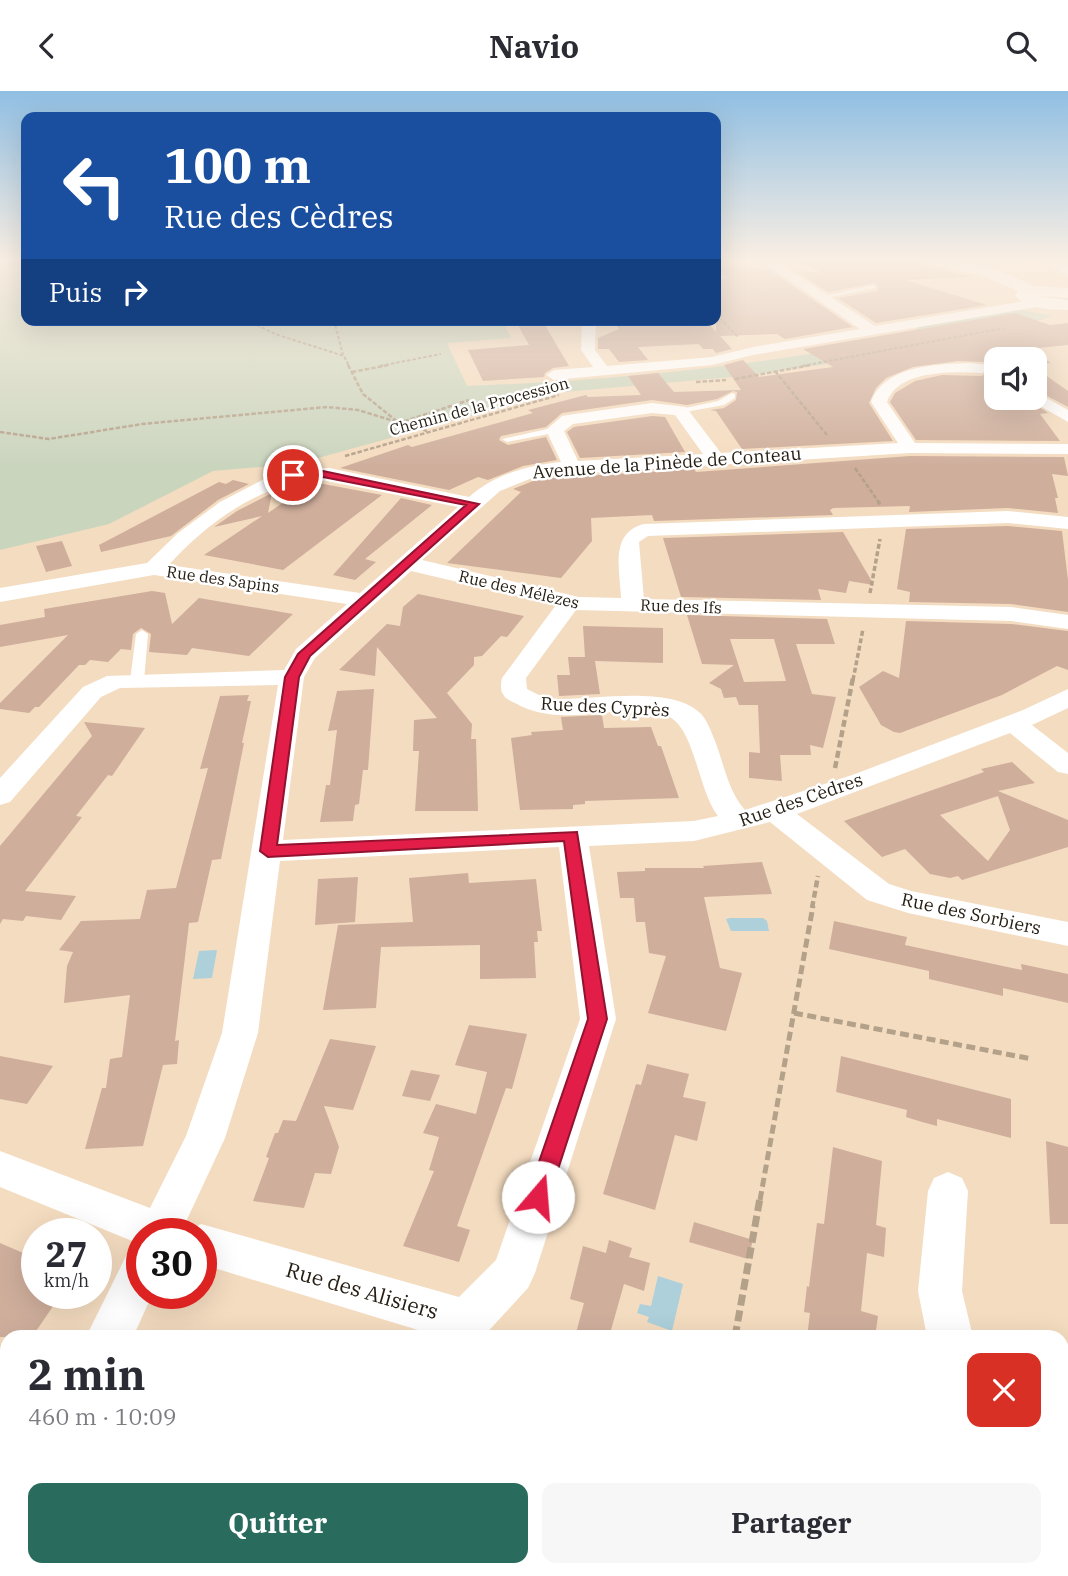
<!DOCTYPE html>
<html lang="fr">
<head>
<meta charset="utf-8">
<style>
  :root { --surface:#fff; --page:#f7f7f7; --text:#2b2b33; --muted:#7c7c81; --accent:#296c5d }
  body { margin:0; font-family:"IBM Plex Serif",serif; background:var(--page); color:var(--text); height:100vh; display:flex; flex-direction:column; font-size:26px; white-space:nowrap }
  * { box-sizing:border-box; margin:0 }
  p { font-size:23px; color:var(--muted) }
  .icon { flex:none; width:38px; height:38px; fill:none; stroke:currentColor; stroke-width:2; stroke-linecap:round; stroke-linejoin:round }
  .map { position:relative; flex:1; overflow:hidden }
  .sheet { position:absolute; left:0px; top:1239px; width:1069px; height:247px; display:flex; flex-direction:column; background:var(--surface); border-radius:21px 21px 0 0; box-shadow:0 7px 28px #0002 }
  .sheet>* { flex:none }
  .guide { position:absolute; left:21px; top:21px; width:700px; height:214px; border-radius:14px; box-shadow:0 7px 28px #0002; background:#1a4fa0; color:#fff; overflow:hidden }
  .tools { position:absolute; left:984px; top:256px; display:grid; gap:14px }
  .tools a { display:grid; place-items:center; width:63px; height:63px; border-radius:14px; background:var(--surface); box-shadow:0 7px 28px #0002; font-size:35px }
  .speed { position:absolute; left:21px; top:1127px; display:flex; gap:14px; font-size:35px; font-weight:700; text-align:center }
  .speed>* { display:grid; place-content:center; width:91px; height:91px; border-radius:50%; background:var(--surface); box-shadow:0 7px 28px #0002; line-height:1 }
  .speed small { font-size:18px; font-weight:400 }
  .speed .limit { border:10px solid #d22; background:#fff; color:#111 }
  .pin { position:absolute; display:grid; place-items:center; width:60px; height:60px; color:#fff; margin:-30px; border:4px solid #fff; border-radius:50%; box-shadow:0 2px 7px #0007 }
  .me { position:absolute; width:77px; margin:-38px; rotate:18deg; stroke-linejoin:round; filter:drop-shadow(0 0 5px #0008) }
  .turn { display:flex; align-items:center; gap:24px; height:147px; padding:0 28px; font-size:32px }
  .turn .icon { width:91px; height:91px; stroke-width:2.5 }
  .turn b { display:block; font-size:49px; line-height:60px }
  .then { display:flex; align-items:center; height:66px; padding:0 28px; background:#0003; gap:14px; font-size:26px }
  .round { display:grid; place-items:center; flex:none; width:74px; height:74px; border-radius:14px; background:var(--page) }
  .summary { display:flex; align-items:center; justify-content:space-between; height:119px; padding:0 28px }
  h1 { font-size:42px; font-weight:700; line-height:52px }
  .action { display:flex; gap:14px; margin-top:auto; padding:14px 28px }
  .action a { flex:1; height:80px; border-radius:14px; background:var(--accent); color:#fff; font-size:28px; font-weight:700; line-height:80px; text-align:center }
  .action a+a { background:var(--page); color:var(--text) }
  header { display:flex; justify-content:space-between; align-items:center; height:91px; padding:0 28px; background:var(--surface); font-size:32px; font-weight:700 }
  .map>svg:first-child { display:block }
</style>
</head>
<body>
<header><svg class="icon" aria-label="back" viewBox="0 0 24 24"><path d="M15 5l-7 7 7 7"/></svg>Navio<svg class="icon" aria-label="search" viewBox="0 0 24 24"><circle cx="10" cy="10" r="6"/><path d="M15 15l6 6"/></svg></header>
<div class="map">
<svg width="1068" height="1485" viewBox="0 0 1068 1485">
  <rect width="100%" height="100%" fill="#f4dcc0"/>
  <!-- green -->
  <path fill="#cad5be" d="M0,168H26V229H502L511,247L447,252L467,295C616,289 765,275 911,244L918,236L1017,218L1052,225L1006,240L859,269L732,286L553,302L296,373L213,380L109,433L0,459Z"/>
  <!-- water -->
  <g fill="#add0db">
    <path d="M730,827H763L767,830L769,840H731L726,828Z"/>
    <path d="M217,859L212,887L193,888L199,860Z"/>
    <path d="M658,1185L683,1193L672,1240L647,1231L649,1226L637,1222L640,1213L651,1215Z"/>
  </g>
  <!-- building -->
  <g fill="#cfae9c" fill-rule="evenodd">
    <path d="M793,168H919L923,174L970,186L905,189L987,214L876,232L838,207L877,200L878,196L875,192L828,201L796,180L823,182Z"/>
    <path d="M716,174L768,178L853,236L785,248L777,243L720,245L732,258L716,262L713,258H703L699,253L638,256L648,269L619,271L609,258H598V247L619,238L613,229H705L716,241V191L726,187Z"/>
    <path d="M1015,222L1050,234L1068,232V254L1029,258L1051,272L1034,273V268H996V306H1025L1048,322L1040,323L1060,350L916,349L890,311L895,302L915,290L942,284L982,285L993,277L987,271L958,270L913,276L886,287L876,297L869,312L893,350L742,358L716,320L710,319L724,317L736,309L737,301L733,300L717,308L687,314L652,309L562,322L546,336L501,345L499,349L508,354L546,346L557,369L523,375L488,389L478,386L449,399L340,377L408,354L412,356L533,322L528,319L586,304L588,306L641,304L628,285L658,282L674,301L741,299L724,274L743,269L759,286L833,276L803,258Z"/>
    <path d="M515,229H542L569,275L553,277L545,282L544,286L483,290L468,259L529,254Z"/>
    <path d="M1034,276L1068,300V316L1034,298Z"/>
    <path d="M652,325L665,326L685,361L580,367L567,341L574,336Z"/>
    <path d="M910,365L1064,366L1068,385L1052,383L1058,407H1055L1058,422L1008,417L909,421L910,415L833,417L830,419L833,424L654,430L652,424L591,427L592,450L561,487L447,472L521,401L513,398L538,388L694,378L696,381Z"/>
    <path d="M233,389L249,393L218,409L171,445L101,461L99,454L219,391L226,393Z"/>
    <path d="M313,391L382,404L283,479L204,464L262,425L214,436L237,420L272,402L268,422Z"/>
    <path d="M401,407L432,414L365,468L376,471L355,489L333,484Z"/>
    <path d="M1008,435L1062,440L1068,489V521L1011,513L909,511L910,501L897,498L906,438Z"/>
    <path d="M843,441L874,494L849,490L846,502L818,498L821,509L681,506L663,447Z"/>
    <path d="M62,450L72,475L46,481L36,455Z"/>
    <path d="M152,500L165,502L172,533L199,507L293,523L249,565L192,557L187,564L149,561L151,543L141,537L133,543L131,559L121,558L108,571L90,569L85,574H79L39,616H35L29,622L0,618V612L68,544L0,556V534L45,526L44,518Z"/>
    <path d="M418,503L524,525L507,546L501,545L482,565L474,566V574L447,602L472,633L471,648H476L478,720H415L419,660H413L414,629L437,627L377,556L375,585L339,579L387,533L400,535L403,516Z"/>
    <path d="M687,524L827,528L835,553H796L812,603L836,606L823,657L810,654L811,664H780L782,690L749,687V661L760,662L758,614H739L736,606L724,607L721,598L709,592L734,574L702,573ZM730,548H774L786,590L744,591Z"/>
    <path d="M906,530L1011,533L1068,540V579L1057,575L1002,604L900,642L894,641L881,634L859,596L883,580L899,587Z"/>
    <path d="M583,535L663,537V572L595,570L600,603L559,605L557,584H570L568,566H585Z"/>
    <path d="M374,598L368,679H363L359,713L355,714L353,730L320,731L326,694H330L337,639L328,640L337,600Z"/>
    <path d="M249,604L247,610H251L242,652H244L221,768L212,769L198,831L189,832L175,950L179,949L177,973L163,974L143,1055L85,1058L102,997H106L110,968L122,966L130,904L64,912L67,875L73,861L59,859L81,830L140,828L147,799L176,797L208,677L200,678L220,605Z"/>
    <path d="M602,624L604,637L651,636L658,655H661L679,707L585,710V713L573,714V718L520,719L511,647L532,644L531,641L563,639L561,626Z"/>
    <path d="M84,631L145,637L112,685L108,684L76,725L82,726L25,800L76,805L61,829L26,825L23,830L3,828L0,833V755L92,645Z"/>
    <path d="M1012,671L1035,692L998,700L1068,729V756L962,789L958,785L950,787L930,783L905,758L882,766L844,730L984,681L981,678ZM998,705L1010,739L988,770L940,724Z"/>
    <path d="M762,771L772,803L704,806L720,877L742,882L726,940L648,922L666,865L649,862L645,831H636L634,807H620L617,781L645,780V777H704L703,775Z"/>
    <path d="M468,782L469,792L536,788L542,840H537L538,851H534L536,887L480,888V854L381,856L376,917L323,919L338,834L413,831L409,787Z"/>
    <path d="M358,786L355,831L315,834L318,788Z"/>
    <path d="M834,830L907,846L905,854L1022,879L1021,873L1068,883V912L1003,897V905L929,888V880L829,858Z"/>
    <path d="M469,934L527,943L512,998L506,997L457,1135L470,1139L459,1171L403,1155L434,1080L429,1079L439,1046L423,1042L436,1013L476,1023L487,981L455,974Z"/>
    <path d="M330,948L376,955L353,1019L324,1015L339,1056L331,1083L315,1082L304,1117L253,1110L269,1067L266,1066L275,1042H278L283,1029L296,1030Z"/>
    <path d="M0,965L53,975L27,1013L0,1008Z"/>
    <path d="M841,965L1011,1008V1047L937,1028V1035L922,1031L906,1026L907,1019L836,1001Z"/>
    <path d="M647,973L689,983L683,1006L706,1011L697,1050L675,1044L655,1119L603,1103L636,993L641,994Z"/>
    <path d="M411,979L440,984L430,1010L402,1005Z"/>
    <path d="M1046,1050L1068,1056V1133H1050Z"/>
    <path d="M833,1056L882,1070L876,1134L886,1137L884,1166L867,1162L861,1220L878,1225L875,1246H807L810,1222L804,1221L807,1195L809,1196L817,1132L824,1133Z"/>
    <path d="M694,1131L753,1149L748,1168L689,1151Z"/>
    <path d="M609,1149L632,1157L629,1166L650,1172L644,1200L624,1193L609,1246H575L584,1212L570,1208L583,1155L606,1162Z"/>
    <path d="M0,1152L37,1168V1202H62L32,1246H0Z"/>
  </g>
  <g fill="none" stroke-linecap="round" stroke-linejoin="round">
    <!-- path-far5 -->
    <g stroke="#b4a18a" stroke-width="2" stroke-dasharray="3.5 2" stroke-linecap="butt">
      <path d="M0,168L26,180"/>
      <path d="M716,169L741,168"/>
      <path d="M716,223L738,246"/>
      <path d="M247,229L275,243L344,265L349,275"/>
      <path d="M334,229L343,264"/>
      <path d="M380,275L441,263"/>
      <path d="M802,275L1004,237"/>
    </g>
    <!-- path-far4 -->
    <g stroke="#b4a18a" stroke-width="2.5" stroke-dasharray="4.5 2" stroke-linecap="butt">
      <path d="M348,274L363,303L399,332L469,309"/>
      <path d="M775,280L827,344"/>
      <path d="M352,281L389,274"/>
      <path d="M735,288L811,274"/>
      <path d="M696,291L726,289"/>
      <path d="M0,341L49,348L142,333L327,316L358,319L427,340"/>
      <path d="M345,365L559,304"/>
      <path d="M855,377L880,413"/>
    </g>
    <!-- path-far3 -->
    <g stroke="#b4a18a" stroke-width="3.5" stroke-dasharray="5 2.5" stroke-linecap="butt">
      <path d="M878,411L880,413"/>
      <path d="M870,502L880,448"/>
      <path d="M853,589L863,538"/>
    </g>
    <!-- path-far2 -->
    <g stroke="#b4a18a" stroke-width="4.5" stroke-dasharray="7 3.5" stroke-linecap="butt">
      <path d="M835,677L853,587"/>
      <path d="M812,817L818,785"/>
    </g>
    <!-- path-far1 -->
    <g stroke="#b4a18a" stroke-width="5" stroke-dasharray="9 4.5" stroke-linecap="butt">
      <path d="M794,922L1032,968"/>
      <path d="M760,1109L813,815"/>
    </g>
    <!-- path -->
    <g stroke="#b4a18a" stroke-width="7" stroke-dasharray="11 5" stroke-linecap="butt">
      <path d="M735,1246L760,1107"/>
      <path d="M692,1485L693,1479"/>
    </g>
    <!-- lane -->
    <g fill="#fff" fill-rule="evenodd">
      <path d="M874,194L876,197L822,208L819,206Z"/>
      <path d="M732,302L735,303V307L724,314L680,322L676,319L718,310Z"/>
      <path d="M556,336L559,337V341L507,351L502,348Z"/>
      <path d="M142,539L148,543L144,590L137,594L130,590L136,543Z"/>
    </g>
    <!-- street -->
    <g fill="#fff" fill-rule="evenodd">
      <path d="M762,168H773L875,235L1037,208L1044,212L1037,216L753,264L712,274L554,289L546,284L554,279L593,276L581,259L582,229H596L595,259L607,275L712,266L753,256L860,238L763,171Z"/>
      <path d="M1040,168H1054L1068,176V185Z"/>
      <path d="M971,272L987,274L990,277L982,282C954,280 897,279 887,311L915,352L1068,353V363L910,362L537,385L500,400L422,469L579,506L621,507C620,479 609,442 644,433L1008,420L1068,426V438L1008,432L648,445L639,451L644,508L1011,516L1068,524V538L1011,530L576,519L526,587L527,598L541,605L555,608C594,609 669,594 699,621C707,628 711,640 715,650C724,673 728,700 745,719L855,683L1023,619L1068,598V617L1032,634L1068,662V683L1058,681L1010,642L797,723L889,793L911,800L1068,831V855L908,822L867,809L770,731L694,750L589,755L616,928L535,1182L528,1197L483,1246H441L201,1173V1143H142V1154L0,1096V1060L150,1117L186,1045L222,942L278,594L120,597L101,606L10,711L0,714V687L83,596L107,585L284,579L296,558L347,513L154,484L0,511V497L147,472L178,442L220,411L266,387L295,379L329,377L469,406C495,383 526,375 561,371L546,339L562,325L568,324L652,312L686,316L721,362L898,352L871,311C884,274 938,273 971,272ZM652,322L675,324L703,363L578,370L564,340L573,333ZM316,388L458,416L360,502L169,474C206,432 260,394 316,388ZM411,480L556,514L502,587C501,592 500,599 503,603C505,608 511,610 515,612C564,640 620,609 665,624C695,633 697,698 718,725L694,730L283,749L304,586L315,567ZM559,756L580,928L496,1169L459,1206L201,1133L185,1141L183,1137L225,1047L258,942L280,770Z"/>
      <path d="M1034,300L1068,319V331L1028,308L1027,306H1034Z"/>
      <path d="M948,1081L962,1087L968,1100L962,1200L973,1246H927L918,1200L928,1100L934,1087Z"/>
      <path d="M142,1157V1202H153L133,1246H86L127,1163Z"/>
      <path d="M1062,1333L1068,1334V1384L1062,1383Z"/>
      <path d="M7,1430V1479H24L21,1485H0V1433Z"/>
    </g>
    <!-- secondary -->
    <path fill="#fff" fill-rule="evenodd" d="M922,168H948L997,179L1034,195L1068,197V207L1036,205L1068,209V219C1049,218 1029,219 1015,205L1018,200L986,186L924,171Z"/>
  </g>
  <!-- sky -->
  <linearGradient id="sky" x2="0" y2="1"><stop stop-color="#90bfe3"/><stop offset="0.45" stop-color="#faefe3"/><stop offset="1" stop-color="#faefe3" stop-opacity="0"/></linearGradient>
  <rect width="1068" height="376" fill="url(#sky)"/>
  <!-- route -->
  <path fill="#e11d48" stroke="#92132f" stroke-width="2" d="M323,380L479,413L310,565L299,586L277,754L577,741L607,928L549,1106L546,1113L538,1116L531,1113L527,1106L588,928L564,750L268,766L260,760L285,586L298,563L466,414L323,386L293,387L288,384L293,381Z"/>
  <g text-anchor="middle" stroke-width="5" stroke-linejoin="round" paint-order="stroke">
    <!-- far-street labels -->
    <g font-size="16" fill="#251d12" stroke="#fff">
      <text transform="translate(479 315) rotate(-15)" y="6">Chemin de la Procession</text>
      <text transform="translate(223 488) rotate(8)" y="6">Rue des Sapins</text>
      <text transform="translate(519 498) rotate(13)" y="6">Rue des Mélèzes</text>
      <text transform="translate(681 515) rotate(2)" y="6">Rue des Ifs</text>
    </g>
    <!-- street labels -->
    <g font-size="18" fill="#251d12" stroke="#fff">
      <text transform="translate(667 372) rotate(-4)" y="6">Avenue de la Pinède de Conteau</text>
      <text transform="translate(605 616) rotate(3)" y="6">Rue des Cyprès</text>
      <text transform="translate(801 709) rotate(-19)" y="6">Rue des Cèdres</text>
      <text transform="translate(971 823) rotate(12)" y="6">Rue des Sorbiers</text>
    </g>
    <!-- near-street labels -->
    <g font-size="21" fill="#251d12" stroke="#fff">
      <text transform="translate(362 1200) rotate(16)" y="7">Rue des Alisiers</text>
    </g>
  </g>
</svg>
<div class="tools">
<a><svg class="icon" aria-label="sound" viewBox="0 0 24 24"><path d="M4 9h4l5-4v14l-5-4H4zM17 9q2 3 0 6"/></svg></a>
</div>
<div class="speed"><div>27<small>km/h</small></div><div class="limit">30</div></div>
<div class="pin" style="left:293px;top:384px;background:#d93025"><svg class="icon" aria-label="arrive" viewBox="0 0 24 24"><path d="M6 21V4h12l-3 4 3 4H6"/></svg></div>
<svg class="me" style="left:538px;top:1106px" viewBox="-20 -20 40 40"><circle r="19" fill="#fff"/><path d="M0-13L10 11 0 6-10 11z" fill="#e11d48"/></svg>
<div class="guide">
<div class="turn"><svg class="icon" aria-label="left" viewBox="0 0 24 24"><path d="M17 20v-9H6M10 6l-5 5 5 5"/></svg><div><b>100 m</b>Rue des Cèdres</div></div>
<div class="then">Puis<svg class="icon" aria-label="right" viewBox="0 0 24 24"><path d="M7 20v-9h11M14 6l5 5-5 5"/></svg></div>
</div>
<section class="sheet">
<div class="summary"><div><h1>2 min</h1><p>460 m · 10:09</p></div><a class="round" style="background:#d93025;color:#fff"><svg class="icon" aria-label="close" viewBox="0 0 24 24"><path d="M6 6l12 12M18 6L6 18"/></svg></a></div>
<div class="action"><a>Quitter</a><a>Partager</a></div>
</section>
</div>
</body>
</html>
